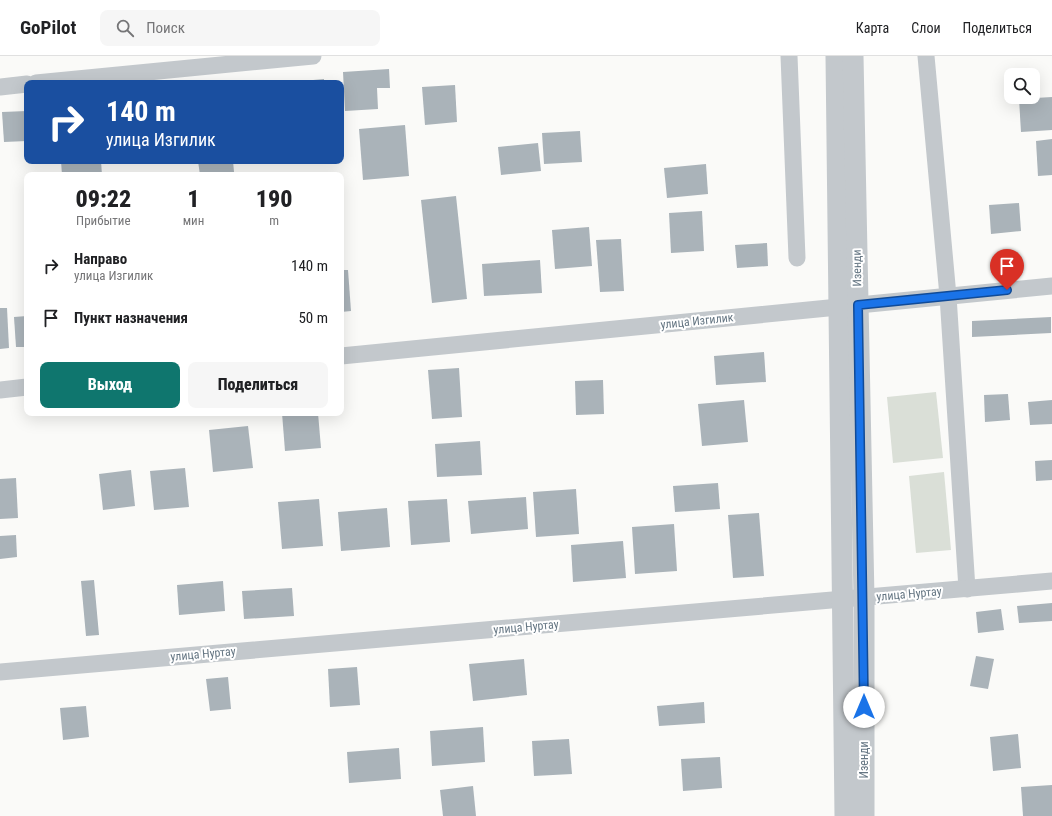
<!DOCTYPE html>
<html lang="ru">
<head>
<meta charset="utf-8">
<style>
  :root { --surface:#fff; --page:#f6f6f6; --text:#202124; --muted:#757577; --line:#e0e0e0; --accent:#0f766e }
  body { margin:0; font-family:"Roboto Condensed",sans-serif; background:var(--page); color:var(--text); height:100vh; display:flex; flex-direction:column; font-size:15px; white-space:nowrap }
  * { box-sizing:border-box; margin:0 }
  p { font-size:13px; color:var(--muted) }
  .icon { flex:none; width:22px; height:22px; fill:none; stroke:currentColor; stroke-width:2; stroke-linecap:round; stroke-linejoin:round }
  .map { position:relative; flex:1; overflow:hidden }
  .sheet { position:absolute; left:24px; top:116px; width:320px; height:244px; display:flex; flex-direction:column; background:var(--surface); border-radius:8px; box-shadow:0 4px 16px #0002 }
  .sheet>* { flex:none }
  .banner { position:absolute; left:24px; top:24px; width:320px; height:84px; border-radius:8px; box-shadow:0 4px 16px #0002; background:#1a4fa0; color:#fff; overflow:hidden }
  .controls { position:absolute; left:1004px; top:12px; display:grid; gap:8px }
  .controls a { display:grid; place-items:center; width:36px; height:36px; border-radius:8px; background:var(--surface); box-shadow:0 4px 16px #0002; font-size:20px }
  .pin { position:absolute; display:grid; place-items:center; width:34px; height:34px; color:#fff; margin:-41px -17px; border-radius:50% 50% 50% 0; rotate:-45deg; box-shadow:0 0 4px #0007 }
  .pin .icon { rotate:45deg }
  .me { position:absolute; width:44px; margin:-22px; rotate:0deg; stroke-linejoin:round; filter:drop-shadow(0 0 3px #0008) }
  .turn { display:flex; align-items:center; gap:14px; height:84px; padding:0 16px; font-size:18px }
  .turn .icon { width:52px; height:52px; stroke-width:2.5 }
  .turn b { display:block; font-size:28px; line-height:34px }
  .eta { display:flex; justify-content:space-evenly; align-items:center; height:68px; text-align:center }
  .eta b { font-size:24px; font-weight:800; line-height:28px }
  .button { display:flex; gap:8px; margin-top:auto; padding:8px 16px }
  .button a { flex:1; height:46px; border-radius:8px; background:var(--accent); color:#fff; font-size:16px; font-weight:800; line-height:46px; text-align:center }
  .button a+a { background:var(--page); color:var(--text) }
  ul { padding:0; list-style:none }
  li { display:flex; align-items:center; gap:12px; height:52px; padding:0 16px }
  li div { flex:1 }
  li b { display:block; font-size:15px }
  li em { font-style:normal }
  header { display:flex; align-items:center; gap:24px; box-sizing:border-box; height:56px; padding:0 20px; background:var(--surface); border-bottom:1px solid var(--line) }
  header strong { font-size:19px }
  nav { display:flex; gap:22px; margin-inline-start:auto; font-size:14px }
  .search { width:280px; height:36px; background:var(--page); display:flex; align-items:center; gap:10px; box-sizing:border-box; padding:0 14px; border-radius:8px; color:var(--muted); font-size:15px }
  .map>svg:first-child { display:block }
</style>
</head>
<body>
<header>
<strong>GoPilot</strong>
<div class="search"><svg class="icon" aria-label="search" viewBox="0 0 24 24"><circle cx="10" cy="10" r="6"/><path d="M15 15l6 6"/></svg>Поиск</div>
<nav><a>Карта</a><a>Слои</a><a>Поделиться</a></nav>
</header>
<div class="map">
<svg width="1052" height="760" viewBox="0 0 1052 760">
  <rect width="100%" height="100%" fill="#fafaf8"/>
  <!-- green -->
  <g fill="#dadfd7">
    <path d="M936,336L943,402L893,407L887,341Z"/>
    <path d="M944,416L951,494L916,497L909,420Z"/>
  </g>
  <!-- building -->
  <g fill="#aab3b9">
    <path d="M389,13L390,32H377L378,53L345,55L343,16Z"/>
    <path d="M324,23V27H291V26Z"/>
    <path d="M455,29L457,66L425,69L422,31Z"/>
    <path d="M1052,41V74L1021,76L1019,43Z"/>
    <path d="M27,55V85L4,86L2,56Z"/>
    <path d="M405,69L409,120L363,124L359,73Z"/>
    <path d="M580,75L582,106L544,108L542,77Z"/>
    <path d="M1052,83V119L1038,120L1036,85Z"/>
    <path d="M538,87L541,115L501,119L498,91Z"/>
    <path d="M61,105H101L102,119H62Z"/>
    <path d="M198,105H233L234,116L200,119Z"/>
    <path d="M706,108L708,138L667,142L664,112Z"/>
    <path d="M456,140L467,243L432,247L421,144Z"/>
    <path d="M1019,147L1021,175L991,178L989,149Z"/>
    <path d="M702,155L704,195L671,197L669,157Z"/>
    <path d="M589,171L592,210L555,213L552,174Z"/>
    <path d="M621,183L624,235L600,236L596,184Z"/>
    <path d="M767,187L768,210L737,212L735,189Z"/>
    <path d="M540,204L542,237L484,240L482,208Z"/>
    <path d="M341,214H348L351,255L341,256Z"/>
    <path d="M0,252H7L9,292L0,293Z"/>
    <path d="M27,260V291H16L14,261Z"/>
    <path d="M1051,261V277L972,281V265Z"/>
    <path d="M764,296L766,326L716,329L714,300Z"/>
    <path d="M459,312L462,361L432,363L428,314Z"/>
    <path d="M603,324L604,358L576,359L575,325Z"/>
    <path d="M1008,338L1010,364L985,366L984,339Z"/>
    <path d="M744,344L748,386L702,390L698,348Z"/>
    <path d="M1052,344V368L1030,369L1028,346Z"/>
    <path d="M282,357H318L321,392L285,395Z"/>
    <path d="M248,370L253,412L213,416L209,374Z"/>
    <path d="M480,385L482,419L437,421L435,388Z"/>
    <path d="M1052,404V424L1036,425L1035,405Z"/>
    <path d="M185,412L189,451L154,454L150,415Z"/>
    <path d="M131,414L135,450L103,454L99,418Z"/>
    <path d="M16,422L18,462L0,463V423Z"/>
    <path d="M718,427L720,453L675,456L673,430Z"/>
    <path d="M576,433L579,478L536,481L533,436Z"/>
    <path d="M526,441L528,473L471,478L468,445Z"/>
    <path d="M319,443L323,490L282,493L278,446Z"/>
    <path d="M447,443L450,486L411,489L408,445Z"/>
    <path d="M387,452L390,491L341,495L338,456Z"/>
    <path d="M759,457L764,520L733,522L728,459Z"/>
    <path d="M674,468L677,515L635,518L632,471Z"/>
    <path d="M16,479L17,501L0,503V480Z"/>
    <path d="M623,485L626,522L573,526L571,489Z"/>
    <path d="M94,524L99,579L86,580L81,525Z"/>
    <path d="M223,525L225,555L179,559L177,529Z"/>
    <path d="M292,532L294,560L244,563L242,535Z"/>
    <path d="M1052,547V565L1019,567L1017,550Z"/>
    <path d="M1001,553L1004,574L978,577L976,556Z"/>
    <path d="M976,600L994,603L988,633L970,630Z"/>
    <path d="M524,603L527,639L473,645L469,608Z"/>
    <path d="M357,611L360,649L330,651L328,613Z"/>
    <path d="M228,621L231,653L210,655L206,623Z"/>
    <path d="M704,646L705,667L659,670L657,650Z"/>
    <path d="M86,650L89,681L63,684L60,652Z"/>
    <path d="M483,671L485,706L432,710L430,675Z"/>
    <path d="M1018,678L1021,712L993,715L990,681Z"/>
    <path d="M569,683L572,718L534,720L532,685Z"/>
    <path d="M399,692L401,723L349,727L347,696Z"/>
    <path d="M720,701L722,732L683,735L681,703Z"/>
    <path d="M1052,729V760H1023L1021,731Z"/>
    <path d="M473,730L476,760H443L440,734Z"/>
  </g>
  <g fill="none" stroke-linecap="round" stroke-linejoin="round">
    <!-- minor -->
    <g stroke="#c3c8cc" stroke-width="17">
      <path d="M789,0L797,202"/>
      <path d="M926,0L948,240L967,533"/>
      <path d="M36,27L313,0"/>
      <path d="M0,31L27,28"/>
      <path d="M341,300L1052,230"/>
      <path d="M0,334L27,331"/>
      <path d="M0,616L1052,525"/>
    </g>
    <!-- tertiary -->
    <g stroke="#c3c8cc" stroke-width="21">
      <path d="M836,0L845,760"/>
      <path d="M853,0L864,542V760"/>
    </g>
  </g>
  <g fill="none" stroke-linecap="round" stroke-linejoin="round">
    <!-- route casing -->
    <g stroke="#114b97" stroke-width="10">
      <path id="route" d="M864,651L858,249L1007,234"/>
    </g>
    <!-- route -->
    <use href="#route" stroke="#1a73e8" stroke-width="7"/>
  </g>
  <g text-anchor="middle" stroke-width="4" stroke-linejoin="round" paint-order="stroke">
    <!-- street labels -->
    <g font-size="12" fill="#657683" stroke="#fff">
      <text transform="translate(857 212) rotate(-91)" y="4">Изенди</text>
      <text transform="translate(697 265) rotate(-6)" y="4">улица Изгилик</text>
      <text transform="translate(909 538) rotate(-5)" y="4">улица Нуртау</text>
      <text transform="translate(526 571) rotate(-5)" y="4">улица Нуртау</text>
      <text transform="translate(203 598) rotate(-5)" y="4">улица Нуртау</text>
      <text transform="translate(864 704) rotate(-90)" y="4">Изенди</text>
    </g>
  </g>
</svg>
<div class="controls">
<a><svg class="icon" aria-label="search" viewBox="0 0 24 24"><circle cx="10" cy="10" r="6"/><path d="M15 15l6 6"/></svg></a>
</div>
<div class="pin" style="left:1007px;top:234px;background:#d93025"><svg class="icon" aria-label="arrive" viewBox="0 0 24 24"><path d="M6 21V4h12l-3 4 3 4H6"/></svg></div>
<svg class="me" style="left:864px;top:651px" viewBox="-20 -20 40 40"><circle r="19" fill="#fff"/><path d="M0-13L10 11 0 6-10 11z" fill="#1a73e8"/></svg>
<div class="banner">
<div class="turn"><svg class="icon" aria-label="right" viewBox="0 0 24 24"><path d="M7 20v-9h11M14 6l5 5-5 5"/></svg><div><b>140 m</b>улица Изгилик</div></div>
</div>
<section class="sheet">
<div class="eta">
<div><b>09:22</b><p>Прибытие</p></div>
<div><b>1</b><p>мин</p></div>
<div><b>190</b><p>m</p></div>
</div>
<ul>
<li><svg class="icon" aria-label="right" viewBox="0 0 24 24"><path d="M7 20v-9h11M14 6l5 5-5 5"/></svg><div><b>Направо</b><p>улица Изгилик</p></div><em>140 m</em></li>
<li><svg class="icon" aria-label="arrive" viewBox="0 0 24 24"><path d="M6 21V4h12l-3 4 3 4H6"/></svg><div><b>Пункт назначения</b></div><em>50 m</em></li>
</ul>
<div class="button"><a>Выход</a><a>Поделиться</a></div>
</section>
</div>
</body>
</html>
